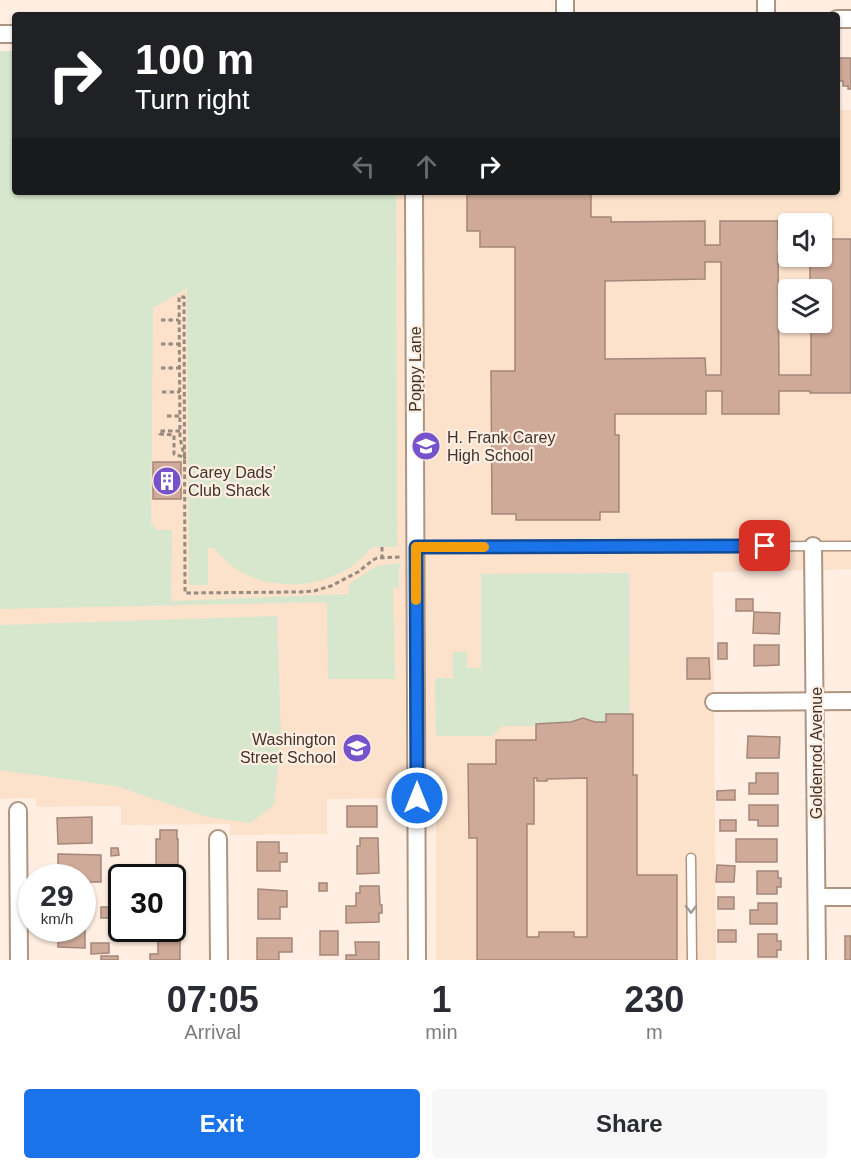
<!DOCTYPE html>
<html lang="en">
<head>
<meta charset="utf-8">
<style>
  :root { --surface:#fff; --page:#f7f7f7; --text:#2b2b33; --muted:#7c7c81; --accent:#1a73e8 }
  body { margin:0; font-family:Arial,sans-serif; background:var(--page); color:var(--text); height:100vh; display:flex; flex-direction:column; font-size:22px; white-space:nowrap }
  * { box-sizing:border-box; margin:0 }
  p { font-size:20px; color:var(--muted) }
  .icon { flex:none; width:33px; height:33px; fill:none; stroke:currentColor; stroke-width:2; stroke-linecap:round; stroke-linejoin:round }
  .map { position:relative; height:960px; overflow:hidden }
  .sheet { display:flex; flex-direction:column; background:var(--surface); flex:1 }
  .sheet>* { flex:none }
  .guide { position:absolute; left:12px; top:12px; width:828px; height:183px; border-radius:6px; box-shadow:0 2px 4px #0004; background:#202124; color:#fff; overflow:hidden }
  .controls { position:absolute; left:778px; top:213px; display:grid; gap:12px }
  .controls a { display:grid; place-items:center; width:54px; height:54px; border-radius:6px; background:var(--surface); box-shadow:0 2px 4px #0004; font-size:30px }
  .speed { position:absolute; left:18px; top:864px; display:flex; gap:12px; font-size:30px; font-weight:700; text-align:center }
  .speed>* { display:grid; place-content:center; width:78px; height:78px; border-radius:50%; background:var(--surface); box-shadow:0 2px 4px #0004; line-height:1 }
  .speed small { font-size:15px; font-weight:400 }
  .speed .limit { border:3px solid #111; border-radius:9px; background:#fff; color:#111 }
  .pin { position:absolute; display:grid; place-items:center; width:51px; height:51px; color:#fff; margin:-26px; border-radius:12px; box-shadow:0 3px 9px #0006 }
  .me { position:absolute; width:66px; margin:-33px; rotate:0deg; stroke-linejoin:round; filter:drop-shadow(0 0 4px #0008) }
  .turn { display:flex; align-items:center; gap:21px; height:126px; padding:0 24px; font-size:27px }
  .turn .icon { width:78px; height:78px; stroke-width:2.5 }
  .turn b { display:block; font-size:42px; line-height:51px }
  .lanes { display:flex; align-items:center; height:57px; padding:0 24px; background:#0003; justify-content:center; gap:30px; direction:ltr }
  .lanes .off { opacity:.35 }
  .eta { display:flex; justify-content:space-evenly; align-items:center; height:102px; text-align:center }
  .eta b { font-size:36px; font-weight:600; line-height:42px }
  .button { display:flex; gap:12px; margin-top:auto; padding:12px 24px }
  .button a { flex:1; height:69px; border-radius:6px; background:var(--accent); color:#fff; font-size:24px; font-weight:600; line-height:69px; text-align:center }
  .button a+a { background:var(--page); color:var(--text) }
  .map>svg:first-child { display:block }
</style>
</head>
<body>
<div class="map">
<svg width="851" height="960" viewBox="0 0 851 960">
  <rect width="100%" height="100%" fill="#ffeee1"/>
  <!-- built -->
  <path fill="#fce1cb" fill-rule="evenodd" d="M0,51H15V192H837V110H851V569L713,572L716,960H436V794L428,795V798L327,799V834L230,835V824L121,825V806L36,807V798L0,799ZM789,224H822V256H789ZM789,290H822V322H789Z"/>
  <!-- green -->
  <g fill="#d6e7cd">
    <path d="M0,51H15V192H396L397,547H373C365,554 358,563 349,568C312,591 260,591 226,561C222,557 218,552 213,548H208V585H189L187,288L153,308L151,523L157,530H172L171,601L349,594V584L377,566L402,563L399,566V587L393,588L395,679H328L327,602L0,609Z"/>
    <path d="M629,573L630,714H607L606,722H595L583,718L571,722L537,724L536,726H503L492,736H436L435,678H453V652H467V668H481V574Z"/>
    <path d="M277,616L281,739L274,805L250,823L207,817L116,786L0,770V625Z"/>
  </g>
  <!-- building -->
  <g fill="#cfaa99" stroke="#a48779" stroke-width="1.5" fill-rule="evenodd">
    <path d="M837,58H851V89H848V86H843V81H838V94Z"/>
    <path d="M467,194H591V217H611V222L705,221V245H720V221H778V239H789V253L778,254L779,375H811V322H822V290H810V256H822V239H851V393H810V391H779V414H722V391H706V414H615V435H619V512H600V520H516V514H492L491,371H515V247H480V231H467ZM705,262H721V375H706L705,358L605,359V281L705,279Z"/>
    <rect x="153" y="462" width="28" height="37"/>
    <rect x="736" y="599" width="17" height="12"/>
    <path d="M754,612L780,613L779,634L753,633Z"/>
    <rect x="718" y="643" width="9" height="16"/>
    <path d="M754,645H779V665L754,666Z"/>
    <path d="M687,658H709L710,679H687Z"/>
    <path d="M606,714H633V775H637V875H677V960H477V838H469L468,764H496V740H536V724L571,722L583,718L595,722H606ZM534,778H537V781H547V779L587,778V937H574V932H539V937H527V824H534Z"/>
    <path d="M748,736L780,737L779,758H747Z"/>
    <path d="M756,773H778V794H749V783H756Z"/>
    <path d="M735,790V800H717V791Z"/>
    <path d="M749,805H778V826H758V820H749Z"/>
    <rect x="347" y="806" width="30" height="21"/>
    <path d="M92,817V843L58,844L57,818Z"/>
    <rect x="720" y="820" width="16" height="11"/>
    <path d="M160,830H177V839H178V867H156V839H160Z"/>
    <path d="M360,838H378L379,873L357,874V846H360Z"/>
    <rect x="736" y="839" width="41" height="23"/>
    <path d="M257,842H279V853H287V862H280V871H257Z"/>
    <path d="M111,848H118L119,855L111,856Z"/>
    <path d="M58,854L101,855V882H84V876H58Z"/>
    <path d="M717,865L735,866L734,882H716Z"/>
    <path d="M757,871H778V878H781V887H777V894H757Z"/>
    <path d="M156,875H178L179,915H172V878H156Z"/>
    <rect x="319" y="883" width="8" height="8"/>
    <path d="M360,886H379L380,905H382V913H379V922L346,923V906H356V893H360Z"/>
    <path d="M258,889L287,891V907H280V919H258Z"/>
    <path d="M82,890L91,891V911H82Z"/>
    <rect x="718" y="897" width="16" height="12"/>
    <path d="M758,903H777V924H750V910H758Z"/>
    <rect x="101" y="907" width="17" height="11"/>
    <path d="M82,922H85V948L58,947V928H82Z"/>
    <rect x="718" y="930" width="18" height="12"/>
    <rect x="320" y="931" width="18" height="24"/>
    <path d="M158,934L180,935V960H150V954H158Z"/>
    <path d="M758,934H777V941H781V950H777V957H758Z"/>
    <rect x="845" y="936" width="6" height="24"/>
    <path d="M257,938H292V952H279V960H257Z"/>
    <path d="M355,942H379V960H346V955H356Z"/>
    <path d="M91,943H109V953L91,954Z"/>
    <rect x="101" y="956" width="17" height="4"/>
  </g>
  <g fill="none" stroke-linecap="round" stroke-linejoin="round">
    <!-- service casing -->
    <g stroke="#ae9581" stroke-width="11">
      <g id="service">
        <path d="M416,547L851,546"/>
        <path d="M691,858L692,960"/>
      </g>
    </g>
    <!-- minor casing -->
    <g stroke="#ae9581" stroke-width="20">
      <g id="minor">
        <path d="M565,0V15"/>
        <path d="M766,0V15"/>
        <path d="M837,19H851"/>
        <path d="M0,34H15"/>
        <path d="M414,192L417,960"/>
        <path d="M813,546L817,960"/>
        <path d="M714,702L851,701"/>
        <path d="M18,811L19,960"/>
        <path d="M218,839L219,960"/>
        <path d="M817,897H851"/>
      </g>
    </g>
    <!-- path -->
    <g stroke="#978a7f" stroke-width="3" stroke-dasharray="4.5 3" stroke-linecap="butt">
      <path d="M161,320H179"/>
      <path d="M161,344H180"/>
      <path d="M161,368H180"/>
      <path d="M162,392H180"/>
      <path d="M167,416H180"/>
      <path d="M180,431H160V434L174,435V454L183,457"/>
      <path d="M185,459L180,438L179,297H184L185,593L298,592L314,591L331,586L358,572L373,560L377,558L400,557"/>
      <path d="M382,547V558"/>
    </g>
    <!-- service -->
    <use href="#service" stroke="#fff" stroke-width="8"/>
    <!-- minor -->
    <use href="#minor" stroke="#fff" stroke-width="16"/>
  </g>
  <!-- one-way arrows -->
  <defs><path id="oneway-chevron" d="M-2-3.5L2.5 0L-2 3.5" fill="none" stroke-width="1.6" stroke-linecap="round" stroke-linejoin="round" transform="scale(1.5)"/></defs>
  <use stroke="#9e9a95" href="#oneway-chevron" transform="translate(691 909) rotate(89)"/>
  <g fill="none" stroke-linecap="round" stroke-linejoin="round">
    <!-- route casing -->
    <g stroke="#114b97" stroke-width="15">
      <path id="route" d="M417,798L416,547L765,546"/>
    </g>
    <!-- route -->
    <use href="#route" stroke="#1a73e8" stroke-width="10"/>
    <!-- slow -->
    <path stroke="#f59e0b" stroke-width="10" d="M416,600V547H484"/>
  </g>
  <!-- icons -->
  <defs>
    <g id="school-disc" transform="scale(1.5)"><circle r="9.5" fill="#7652cb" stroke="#ffeee1"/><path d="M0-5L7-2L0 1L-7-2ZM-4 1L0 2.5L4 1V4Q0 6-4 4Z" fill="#fff"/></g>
    <g id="building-disc" transform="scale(1.5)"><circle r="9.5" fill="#7652cb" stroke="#ffeee1"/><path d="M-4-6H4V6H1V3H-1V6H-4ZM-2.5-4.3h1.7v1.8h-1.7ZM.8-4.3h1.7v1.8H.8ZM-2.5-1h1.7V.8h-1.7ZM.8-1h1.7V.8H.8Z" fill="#fff"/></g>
  </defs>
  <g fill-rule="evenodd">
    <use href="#school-disc" x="426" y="446"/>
    <use href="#building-disc" x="167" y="481"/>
    <use href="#school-disc" x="357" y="748"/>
  </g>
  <g text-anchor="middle" stroke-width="4.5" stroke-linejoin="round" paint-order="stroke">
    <!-- street labels -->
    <g font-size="16" fill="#3e342b" stroke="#ffeee1">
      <text transform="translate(415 369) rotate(-90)" y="6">Poppy Lane</text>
      <text transform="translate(816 753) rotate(-90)" y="6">Goldenrod Avenue</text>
    </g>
    <!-- poi labels -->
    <g font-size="16" fill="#3e342b" stroke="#ffeee1" text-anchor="start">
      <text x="447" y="443">H. Frank Carey<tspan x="447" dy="18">High School</tspan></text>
      <text x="188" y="478">Carey Dads’<tspan x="188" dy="18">Club Shack</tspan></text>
      <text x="336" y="745" text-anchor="end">Washington<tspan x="336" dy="18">Street School</tspan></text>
    </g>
  </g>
</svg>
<div class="controls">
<a><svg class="icon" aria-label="sound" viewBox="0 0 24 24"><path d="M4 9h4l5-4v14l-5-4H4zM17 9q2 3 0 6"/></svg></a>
<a><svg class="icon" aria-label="layers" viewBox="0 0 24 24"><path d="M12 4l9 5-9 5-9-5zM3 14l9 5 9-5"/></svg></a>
</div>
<div class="speed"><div>29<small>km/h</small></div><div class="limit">30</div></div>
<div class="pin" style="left:765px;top:546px;background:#d93025"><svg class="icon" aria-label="arrive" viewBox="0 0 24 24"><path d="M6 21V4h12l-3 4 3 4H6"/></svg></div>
<svg class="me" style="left:417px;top:798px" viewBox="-20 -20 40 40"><circle r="17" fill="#1a73e8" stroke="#fff" stroke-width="3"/><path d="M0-11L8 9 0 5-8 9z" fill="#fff"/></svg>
<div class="guide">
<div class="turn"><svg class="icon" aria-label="right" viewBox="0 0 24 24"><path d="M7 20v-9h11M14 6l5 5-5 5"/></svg><div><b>100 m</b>Turn right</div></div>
<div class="lanes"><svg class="icon off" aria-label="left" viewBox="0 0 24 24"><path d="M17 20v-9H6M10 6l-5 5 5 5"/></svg><svg class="icon off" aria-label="ahead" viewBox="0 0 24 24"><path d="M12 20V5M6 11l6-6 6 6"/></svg><svg class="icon" aria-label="right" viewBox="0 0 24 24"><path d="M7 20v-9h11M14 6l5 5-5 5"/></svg></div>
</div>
</div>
<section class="sheet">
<div class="eta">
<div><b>07:05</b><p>Arrival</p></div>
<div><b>1</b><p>min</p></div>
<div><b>230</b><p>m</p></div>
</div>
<div class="button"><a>Exit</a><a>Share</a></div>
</section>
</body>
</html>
